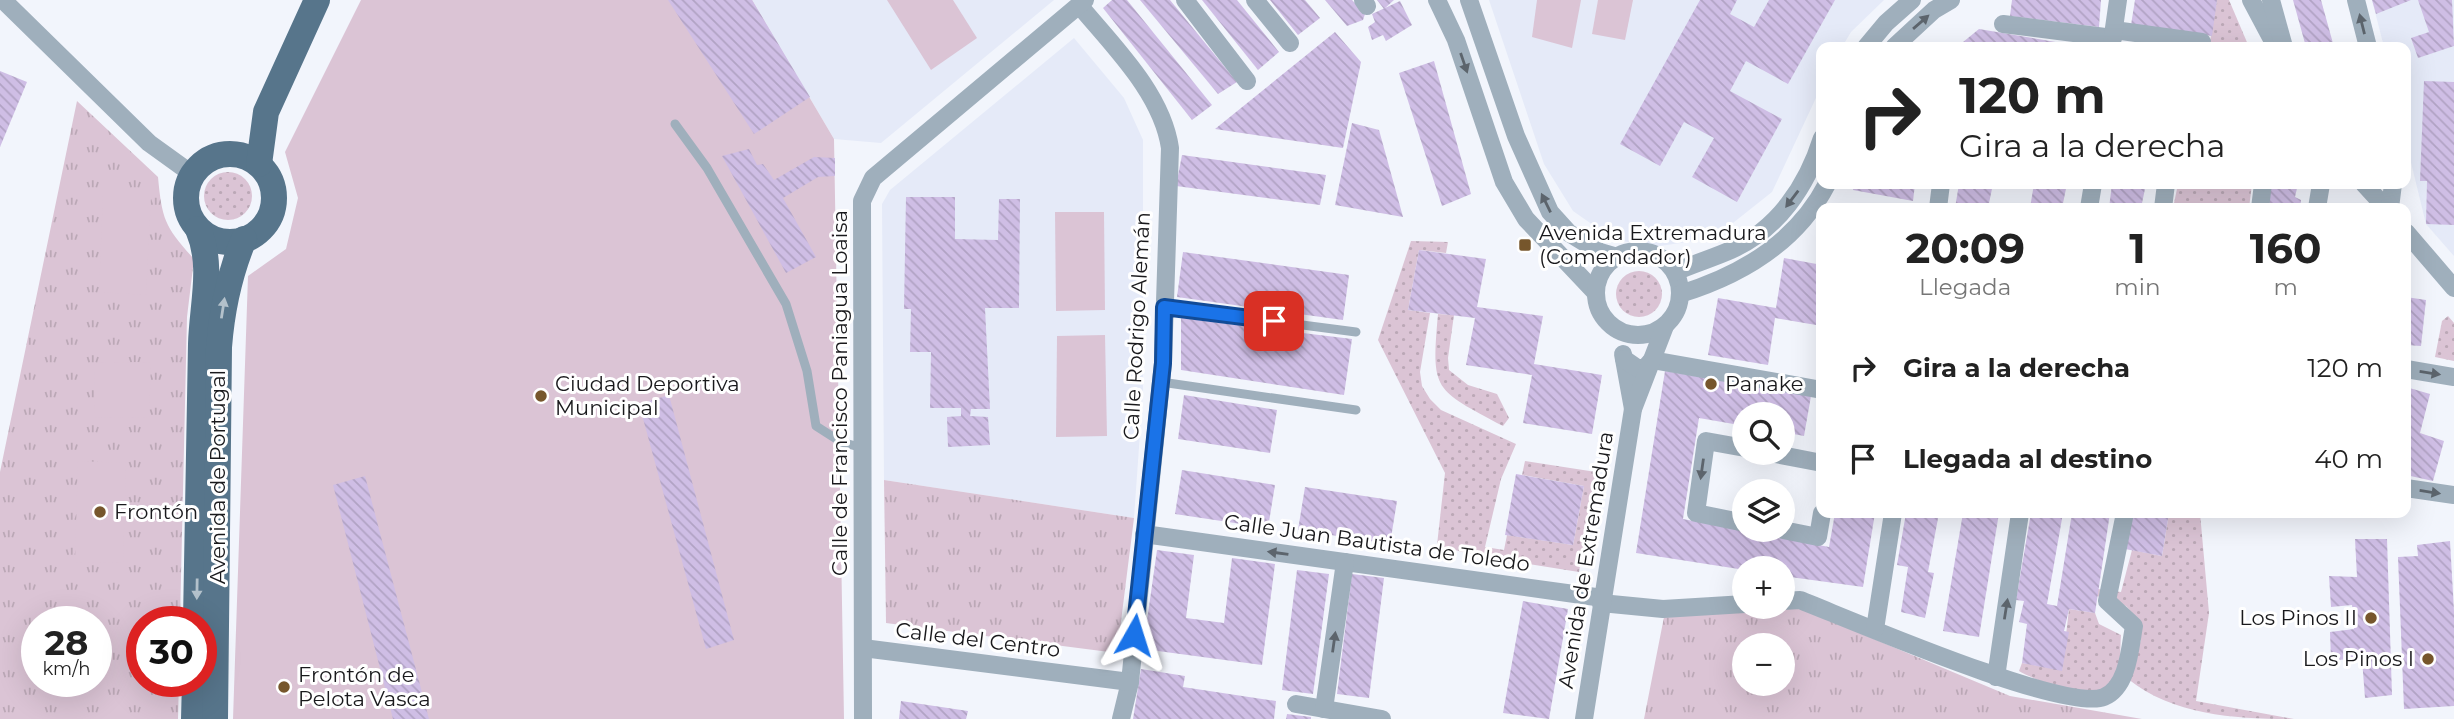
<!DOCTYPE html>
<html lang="es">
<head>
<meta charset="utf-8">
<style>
  :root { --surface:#fff; --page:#f2f2f2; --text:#222; --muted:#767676 }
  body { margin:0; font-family:Montserrat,sans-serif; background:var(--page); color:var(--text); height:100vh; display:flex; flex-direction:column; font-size:26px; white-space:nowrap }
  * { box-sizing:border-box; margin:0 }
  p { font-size:23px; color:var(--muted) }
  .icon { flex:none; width:38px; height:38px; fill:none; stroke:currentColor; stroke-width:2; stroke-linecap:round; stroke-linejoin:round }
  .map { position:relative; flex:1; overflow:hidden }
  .side { position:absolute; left:1816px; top:203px; width:595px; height:315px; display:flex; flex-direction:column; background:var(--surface); border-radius:14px; box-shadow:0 7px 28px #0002 }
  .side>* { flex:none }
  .banner { position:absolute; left:1816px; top:42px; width:595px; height:147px; border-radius:14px; box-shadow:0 7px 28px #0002; background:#fff; color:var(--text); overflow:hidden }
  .tools { position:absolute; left:1732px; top:402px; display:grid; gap:14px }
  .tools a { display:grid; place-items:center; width:63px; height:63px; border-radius:50%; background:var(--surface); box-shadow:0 7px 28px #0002; font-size:35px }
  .speed { position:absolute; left:21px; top:606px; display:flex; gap:14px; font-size:35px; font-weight:700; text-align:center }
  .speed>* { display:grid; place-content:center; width:91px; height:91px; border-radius:50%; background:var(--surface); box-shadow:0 7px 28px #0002; line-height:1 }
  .speed small { font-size:18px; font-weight:400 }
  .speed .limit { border:10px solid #d22; background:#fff; color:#111 }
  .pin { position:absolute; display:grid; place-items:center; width:60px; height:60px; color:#fff; margin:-30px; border-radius:14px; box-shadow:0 4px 10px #0006 }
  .me { position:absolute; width:77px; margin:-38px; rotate:6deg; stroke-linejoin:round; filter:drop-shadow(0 0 5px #0008) }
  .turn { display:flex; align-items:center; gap:24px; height:147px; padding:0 28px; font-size:32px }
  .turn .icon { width:91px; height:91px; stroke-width:2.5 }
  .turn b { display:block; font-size:49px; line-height:60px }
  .eta { display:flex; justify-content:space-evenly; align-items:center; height:119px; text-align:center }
  .eta b { font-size:42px; font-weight:700; line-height:49px }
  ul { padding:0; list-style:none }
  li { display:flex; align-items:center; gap:21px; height:91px; padding:0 28px }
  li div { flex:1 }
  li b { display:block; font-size:26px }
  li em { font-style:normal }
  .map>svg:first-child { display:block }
</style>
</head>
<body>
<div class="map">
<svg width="2454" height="719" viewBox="0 0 2454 719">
  <defs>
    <pattern id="grass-dots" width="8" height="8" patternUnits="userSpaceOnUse" patternTransform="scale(1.75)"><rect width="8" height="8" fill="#dbc4d5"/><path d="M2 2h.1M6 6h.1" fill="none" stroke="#bba8b6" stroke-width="1.8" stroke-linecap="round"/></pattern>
    <pattern id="park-tufts" width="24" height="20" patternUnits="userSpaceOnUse" patternTransform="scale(1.75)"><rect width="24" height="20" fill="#dbc4d5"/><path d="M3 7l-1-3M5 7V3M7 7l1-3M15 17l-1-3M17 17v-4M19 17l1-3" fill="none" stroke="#bba8b6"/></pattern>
    <pattern id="building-back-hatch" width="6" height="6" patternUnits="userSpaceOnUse" patternTransform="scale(1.75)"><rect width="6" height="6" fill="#cfbee5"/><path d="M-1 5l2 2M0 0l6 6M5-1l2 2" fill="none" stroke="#b1a3c4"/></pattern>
  </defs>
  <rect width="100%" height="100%" fill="#f2f5fc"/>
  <!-- built -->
  <g fill="#e5eaf8">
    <path d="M752,0H1054L881,143L834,139Z"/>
    <path d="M1489,0H1884L1851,32L1842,47H1822V85L1772,192L1714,238L1653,247L1613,239L1573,211L1544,164Z"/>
    <path d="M2372,0H2454V256L2426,224L2406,142V47H2384Z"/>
    <path d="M1074,38L1124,98L1143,140V390L1134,518L884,480L882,204L890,190Z"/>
  </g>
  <!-- grass -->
  <g fill="url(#grass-dots)">
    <path d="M2217,0H2229L2249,47H2209Z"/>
    <circle cx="228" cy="196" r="24"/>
    <path d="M2178,184H2252L2249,208H2173Z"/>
    <path d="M1411,241L1448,242L1446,253L1419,250L1408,310L1430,313L1420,372L1422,386L1430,399L1441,410L1516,444L1501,479L1485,547L1504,550L1507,535L1573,545L1584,486L1522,475L1525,461L1596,472L1579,572L1503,560V555H1473L1437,545L1445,473L1378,340Z"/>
    <circle cx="1639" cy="294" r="23"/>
    <path d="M1438,314L1454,315L1448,358L1449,370L1468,385L1497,394L1509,418L1503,426C1434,389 1431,392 1438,314Z"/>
    <path d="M2448,316L2454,323V361L2435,357L2442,321Z"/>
    <path d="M2169,513H2200L2209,613L2196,701L2294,719C2238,719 2174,716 2128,679L2141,640L2140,622L2126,606L2097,596L2098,589L2121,592L2132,550L2162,556Z"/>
    <path d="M2069,609L2095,613L2099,624L2121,635C2120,650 2121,665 2115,679C2101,706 2038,682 2019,671L2022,663L2062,670Z"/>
  </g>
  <!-- park -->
  <g fill="url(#park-tufts)" fill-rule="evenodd">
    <path d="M77,101L158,177C162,220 165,227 194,259L187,317L180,621H142V681H179L178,719H0V472ZM37,621H96V681H37Z"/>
    <path d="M884,480L1134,518L1117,653L886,623Z"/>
    <path d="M1800,608L2010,696L2142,719H1644L1664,617ZM1745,646H1783V684H1745Z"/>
  </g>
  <!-- pitch -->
  <g fill="#dbc4d5">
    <path d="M361,0H752L834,139L844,719H233L248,276L286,249L298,198L285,152Z"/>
    <path d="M887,0H953L977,38L931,70Z"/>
    <path d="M1537,0H1581L1572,48L1532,37Z"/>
    <path d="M1598,0H1633L1625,40L1592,34Z"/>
    <path d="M103,196H151L146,295L99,292Z"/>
    <path d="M1055,212H1104L1105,310L1056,311Z"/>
    <path d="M1105,335L1107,436L1056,437L1057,336Z"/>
    <path d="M151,362L149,417L94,418L95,363Z"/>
    <path d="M78,461L126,463L123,563L75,562Z"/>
  </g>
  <!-- building -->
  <g fill="url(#building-back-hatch)">
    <path d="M668,0H752L810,97L754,134Z"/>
    <path d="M1112,0H1127L1212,105L1192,120L1103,8Z"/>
    <path d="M1140,0H1170L1237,82L1218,94Z"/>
    <path d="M1202,0H1237L1279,52L1258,70Z"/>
    <path d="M1270,0H1305L1320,18L1298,35Z"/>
    <path d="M1325,0H1352L1365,14L1363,20L1347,26Z"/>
    <path d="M1377,0H1394L1384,9Z"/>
    <path d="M1700,0H1737L1730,14L1754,27L1769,0H1835L1788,84L1746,61L1730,91L1782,119L1737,202L1692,177L1714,138L1684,122L1660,166L1620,144Z"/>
    <path d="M2012,0H2101L2099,27L2010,16Z"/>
    <path d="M2135,0H2217L2212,36L2131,25Z"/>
    <path d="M2293,0H2321L2334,47H2306Z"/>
    <path d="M2372,0H2411L2376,14Z"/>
    <path d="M2418,0H2452L2454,46L2418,58L2411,38L2429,32Z"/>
    <path d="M1400,1L1412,25L1386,41L1383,35L1372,40L1368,27L1375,22L1372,14Z"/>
    <path d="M1979,29L2079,46V47H1957Z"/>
    <path d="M1335,32L1361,62L1343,148L1215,129Z"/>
    <path d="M1434,61L1471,194L1442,206L1399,73Z"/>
    <path d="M0,71L27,82L0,147Z"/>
    <path d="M2424,81L2454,82V225L2426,224L2427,181H2420Z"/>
    <path d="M1352,123L1379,130L1403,217L1335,205Z"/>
    <path d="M749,149L757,165L763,164L774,180L814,157L835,158V176L818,177L783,198L816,257L786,273L722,156Z"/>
    <path d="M1182,155L1326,175L1320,205L1176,186Z"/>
    <path d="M1854,184H1915L1913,201L1853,190Z"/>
    <path d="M1959,184H1993L1988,208H1955Z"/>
    <path d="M2034,184H2067L2062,208H2030Z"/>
    <path d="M2112,184H2146L2141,208H2109Z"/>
    <path d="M2271,184H2298L2295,197L2301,200L2300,208H2268Z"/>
    <path d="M906,197H955V239L998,240L999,199H1020L1019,308H985L990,409H971L970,416L988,417L990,445L948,447L947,417L961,416V408H930L931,352H910L911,309H904Z"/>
    <path d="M1419,250L1486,259L1477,307L1543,316L1534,364L1602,375L1592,434L1523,423L1532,375L1466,365L1475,318L1408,310Z"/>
    <path d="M1183,252L1349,275L1343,320L1177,297Z"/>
    <path d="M1784,258L1822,265V326L1775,318L1768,365L1708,355L1718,298L1776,308Z"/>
    <path d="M2406,297L2426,300L2421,346L2406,345Z"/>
    <path d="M1181,318L1352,339L1344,395L1181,370Z"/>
    <path d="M1665,371L1811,396L1804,436L1783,432V415H1745V426L1699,418L1683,519L1829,547L1835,513H1875L1863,587L1783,576V569L1745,570L1636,553Z"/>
    <path d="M2406,387L2430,394L2420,433L2444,441L2433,481L2406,475Z"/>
    <path d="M669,395L734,640L706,649L639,404Z"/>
    <path d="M1184,395L1277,410L1270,453L1178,439Z"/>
    <path d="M1182,470L1275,485L1268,528L1175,514Z"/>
    <path d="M1516,474L1584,486L1573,545L1505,535Z"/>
    <path d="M365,476L429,719H393L333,485Z"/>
    <path d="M1305,487L1397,501L1390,544L1298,530Z"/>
    <path d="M1906,513H1939L1928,572L1934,573L1925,618L1901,612L1908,567L1897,565Z"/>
    <path d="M1963,513H1999L1979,637L1943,631Z"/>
    <path d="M2031,513H2063L2047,604L2057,606L2072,513H2110L2095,613L2069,609L2064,631L2069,632L2062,671L2022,663L2027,624L2019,622L2024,601L2016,600Z"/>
    <path d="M2132,513H2169L2162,556L2125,549Z"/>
    <path d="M2355,539H2387L2392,695L2365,698L2362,659L2331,660L2330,632L2354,629L2352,605L2331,607L2329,576L2357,577Z"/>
    <path d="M2450,541L2454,611V706L2404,709L2398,557L2418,556L2417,545Z"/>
    <path d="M1157,550L1194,555L1186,618L1224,623L1232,558L1275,564L1262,665L1143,649Z"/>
    <path d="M1297,570L1329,574L1313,694L1282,690Z"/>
    <path d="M1352,574L1384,578L1369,698L1337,694Z"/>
    <path d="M1523,601L1568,609L1549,719L1503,713Z"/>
    <path d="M1141,669L1185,676L1183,687L1276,701L1274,719H1133Z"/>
    <path d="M901,701L968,711L966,719H899Z"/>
    <path d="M1287,714L1311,717V719H1286Z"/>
  </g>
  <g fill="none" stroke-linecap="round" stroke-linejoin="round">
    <!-- lane -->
    <g stroke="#9fafbc" stroke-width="9">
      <path d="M675,124L707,168L786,304L807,371L816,426L841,442L863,448"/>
      <path d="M1164,307L1356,332"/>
      <path d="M1161,382L1356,410"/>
    </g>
    <!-- street -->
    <g stroke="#9fafbc" stroke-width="18">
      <path d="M3,0L149,143L192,174"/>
      <path d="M1185,0L1247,81"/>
      <path d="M1255,0L1290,43"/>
      <path d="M1363,0L1367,6"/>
      <path d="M1437,0L1456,40L1504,182L1526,219L1596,293"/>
      <path d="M1469,0L1516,136L1550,212L1569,233L1600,252L1617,257"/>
      <path d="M2251,0L2276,47"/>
      <path d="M2271,0L2284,47"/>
      <path d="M2356,0L2368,47"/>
      <path d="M1079,5C1113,46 1162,93 1170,148L1163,363L1130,682L1121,719"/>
      <path d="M2003,24L2113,38"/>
      <path d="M2114,30L2202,42"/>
      <path d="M2112,42L2118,0"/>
      <path d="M1866,47L1886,23L1912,0"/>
      <path d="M1894,47L1934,10L1951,0"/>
      <path d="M2364,184L2386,208"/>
      <path d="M1938,208L1941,184"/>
      <path d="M2089,208L2093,184"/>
      <path d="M2163,208L2166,184"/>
      <path d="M2260,208L2263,184"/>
      <path d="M2317,208L2321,184"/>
      <path d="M2390,208L2393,184"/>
      <path d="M2406,232L2454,288"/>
      <circle cx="1638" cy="293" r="42"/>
      <path d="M1675,272C1693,264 1713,258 1731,250C1778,229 1807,186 1822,138"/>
      <path d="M1680,294C1742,275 1797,242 1827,184"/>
      <path d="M1623,354L1633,409"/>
      <path d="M1624,359L1637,368H1645L1652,360L1822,390"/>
      <path d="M2406,369L2454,377"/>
      <path d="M1745,448L1706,441L1696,513L1745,523"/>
      <path d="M1770,453L1822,463"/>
      <path d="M2406,488L2454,495"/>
      <path d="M1783,530L1818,537L1822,513"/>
      <path d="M1144,534L1603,598"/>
      <path d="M1783,601L1800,600C1849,619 2065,713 2104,697C2128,687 2130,648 2134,626L2107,601L2125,513"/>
      <path d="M1601,603L1663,609L1745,604"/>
      <path d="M1875,629L1893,513"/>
      <path d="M863,648L1130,682"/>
      <path d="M1996,677L2020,513"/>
      <path d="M1296,704L1382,719"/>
      <path d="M1324,709L1345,562"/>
      <path d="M863,719L862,201L873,178L1085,0"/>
      <path d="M1584,719L1633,409L1665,326"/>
    </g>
    <!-- primary -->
    <g stroke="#57758b" stroke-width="26">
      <circle cx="230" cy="198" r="44"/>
      <path d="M259,164L266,112L317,0"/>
      <path d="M196,621C198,529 200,437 201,344C202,305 214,266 198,229"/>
      <path d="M194,719L195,681"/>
      <path d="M215,719L219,347C222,308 229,275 244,239"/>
    </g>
  </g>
  <!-- one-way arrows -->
  <defs><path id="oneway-solid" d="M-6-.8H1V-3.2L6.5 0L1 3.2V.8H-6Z" transform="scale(1.75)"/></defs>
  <g fill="#5c646c">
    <use href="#oneway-solid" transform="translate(1921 22) rotate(-41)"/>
    <use href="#oneway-solid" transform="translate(2362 24) rotate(-104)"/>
    <use href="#oneway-solid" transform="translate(1464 63) rotate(71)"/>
    <use href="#oneway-solid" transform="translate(1792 199) rotate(127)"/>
    <use href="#oneway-solid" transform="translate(1546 203) rotate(-116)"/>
    <use href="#oneway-solid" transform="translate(2430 373) rotate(9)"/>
    <use href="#oneway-solid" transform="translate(1702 469) rotate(98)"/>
    <use href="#oneway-solid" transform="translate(2430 492) rotate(9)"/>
    <use href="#oneway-solid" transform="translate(1278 553) rotate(-172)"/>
    <use href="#oneway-solid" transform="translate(2006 609) rotate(-81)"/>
    <use href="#oneway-solid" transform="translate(1334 642) rotate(-82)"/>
  </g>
  <g fill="#b3c1cb">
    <use href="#oneway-solid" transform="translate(223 308) rotate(-81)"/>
    <use href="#oneway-solid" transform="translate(197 589) rotate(91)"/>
  </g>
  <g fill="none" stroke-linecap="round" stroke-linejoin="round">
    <!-- route casing -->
    <g stroke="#114b97" stroke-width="18">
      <path id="route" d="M1134,635L1163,363L1164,307L1274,321"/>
    </g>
    <!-- route -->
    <use href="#route" stroke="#1a73e8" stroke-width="12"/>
  </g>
  <!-- markers -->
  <g fill="#76562c" stroke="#fff" stroke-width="2.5">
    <rect x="1518" y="238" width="14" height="14" rx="3.5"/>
    <circle cx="1711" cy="384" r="7"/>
    <circle cx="541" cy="396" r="7"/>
    <circle cx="100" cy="512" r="7"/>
    <circle cx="2371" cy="618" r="7"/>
    <circle cx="2428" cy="659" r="7"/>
    <circle cx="284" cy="687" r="7"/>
  </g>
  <g text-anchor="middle" stroke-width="6" stroke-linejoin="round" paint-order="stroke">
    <!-- poi labels -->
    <g font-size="21" fill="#19191c" stroke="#fff" text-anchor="start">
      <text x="1539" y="240">Avenida Extremadura<tspan x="1539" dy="24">(Comendador)</tspan></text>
      <text x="555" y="391">Ciudad Deportiva<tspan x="555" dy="24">Municipal</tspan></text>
      <text x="1725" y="391">Panake</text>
      <text x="114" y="519">Frontón</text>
      <text x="2357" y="625" text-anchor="end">Los Pinos II</text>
      <text x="2414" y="666" text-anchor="end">Los Pinos I</text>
      <text x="298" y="682">Frontón de<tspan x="298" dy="24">Pelota Vasca</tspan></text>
    </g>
    <!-- street labels -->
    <g font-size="21" fill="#19191c" stroke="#fff">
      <text transform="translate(1137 326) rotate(-87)" y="7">Calle Rodrigo Alemán</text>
      <text transform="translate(840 393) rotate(-90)" y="7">Calle de Francisco Paniagua Loaisa</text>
      <text transform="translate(218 477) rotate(-90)" y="7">Avenida de Portugal</text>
      <text transform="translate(1377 543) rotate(8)" y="7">Calle Juan Bautista de Toledo</text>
      <text transform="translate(1586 560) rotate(-81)" y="7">Avenida de Extremadura</text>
      <text transform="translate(978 640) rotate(7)" y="7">Calle del Centro</text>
    </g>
  </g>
</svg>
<div class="tools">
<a><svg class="icon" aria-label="search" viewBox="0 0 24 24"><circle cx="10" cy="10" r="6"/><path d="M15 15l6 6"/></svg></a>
<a><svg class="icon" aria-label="layers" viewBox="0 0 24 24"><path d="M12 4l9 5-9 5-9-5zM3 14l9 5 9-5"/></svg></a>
<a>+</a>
<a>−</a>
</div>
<div class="speed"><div>28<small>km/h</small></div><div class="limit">30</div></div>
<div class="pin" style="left:1274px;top:321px;background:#d93025"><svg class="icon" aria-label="arrive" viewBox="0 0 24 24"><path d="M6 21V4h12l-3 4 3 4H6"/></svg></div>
<svg class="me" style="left:1134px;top:635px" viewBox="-20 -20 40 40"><path d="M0-17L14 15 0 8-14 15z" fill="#1a73e8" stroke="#fff" stroke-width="4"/></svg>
<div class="banner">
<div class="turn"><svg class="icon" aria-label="right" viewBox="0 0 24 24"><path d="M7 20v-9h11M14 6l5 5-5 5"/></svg><div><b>120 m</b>Gira a la derecha</div></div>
</div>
<section class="side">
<div class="eta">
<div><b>20:09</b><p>Llegada</p></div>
<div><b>1</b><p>min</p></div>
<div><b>160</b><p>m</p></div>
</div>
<ul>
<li><svg class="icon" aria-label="right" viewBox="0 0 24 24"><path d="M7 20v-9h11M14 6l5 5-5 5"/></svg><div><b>Gira a la derecha</b></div><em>120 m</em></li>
<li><svg class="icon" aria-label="arrive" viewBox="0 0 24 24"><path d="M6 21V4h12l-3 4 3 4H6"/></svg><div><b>Llegada al destino</b></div><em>40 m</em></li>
</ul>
</section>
</div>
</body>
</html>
